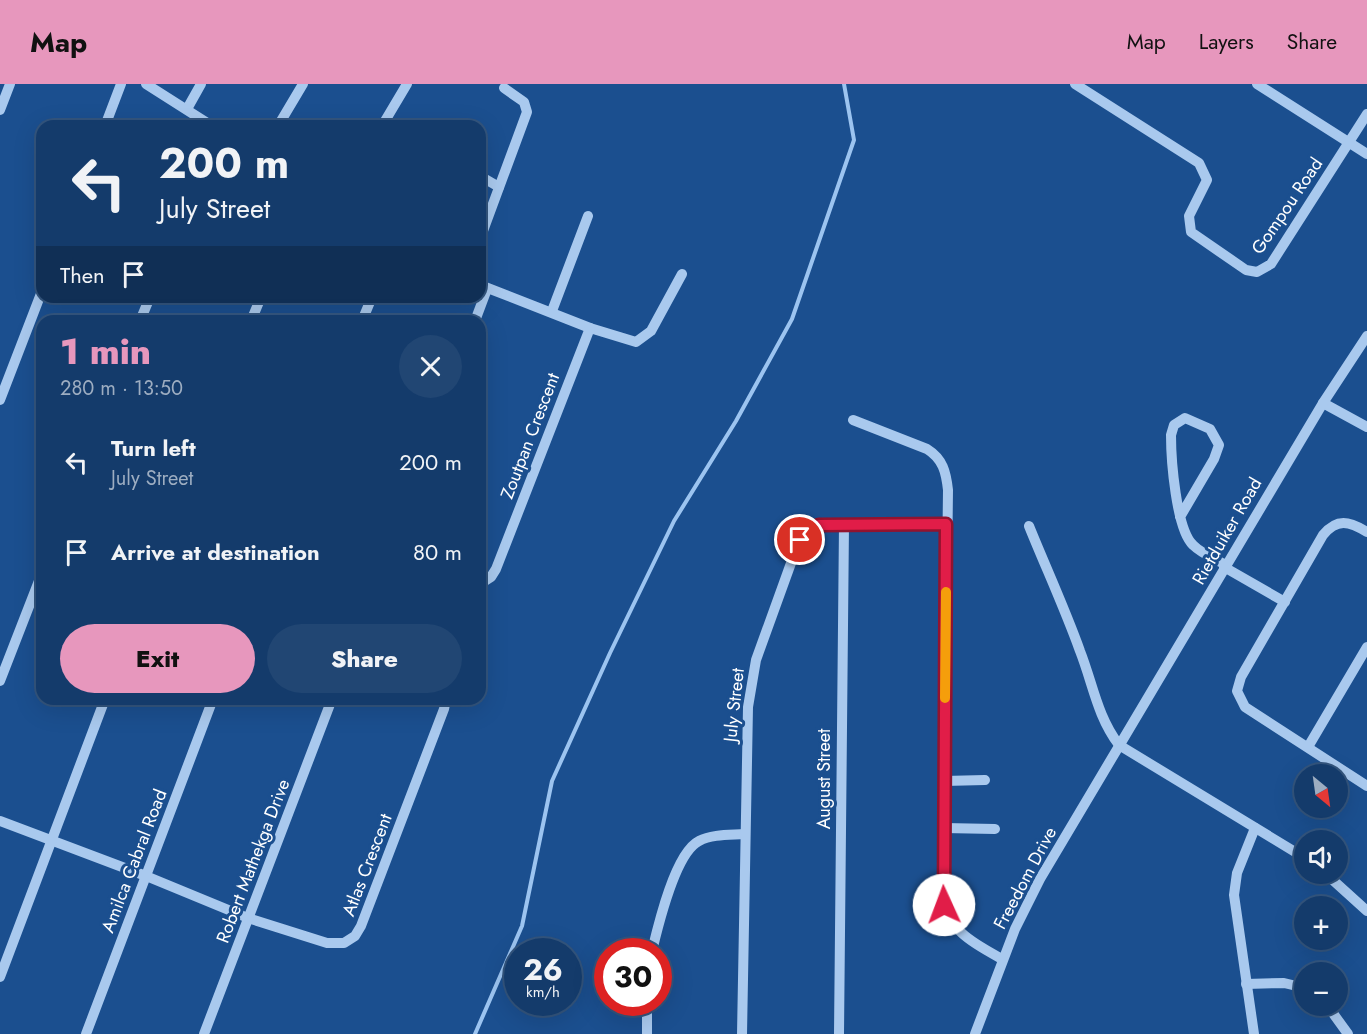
<!DOCTYPE html>
<html lang="en">
<head>
<meta charset="utf-8">
<style>
  :root { --surface:#143b6b; --page:#214673; --text:#f1f3f6; --muted:#9dadc1; --line:#33557e; --accent:#e797bd }
  body { margin:0; font-family:Jost,sans-serif; background:var(--page); color:var(--text); height:100vh; display:flex; flex-direction:column; font-size:22px; white-space:nowrap }
  * { box-sizing:border-box; margin:0 }
  p { font-size:20px; color:var(--muted) }
  .icon { flex:none; width:33px; height:33px; fill:none; stroke:currentColor; stroke-width:2; stroke-linecap:round; stroke-linejoin:round }
  .map { position:relative; flex:1; overflow:hidden }
  .details { position:absolute; left:36px; top:231px; width:450px; height:390px; display:flex; flex-direction:column; background:var(--surface); border-radius:18px; box-shadow:0 6px 24px #0002,0 0 0 2px var(--line) }
  .details>* { flex:none }
  .hud { position:absolute; left:36px; top:36px; width:450px; height:183px; border-radius:18px; box-shadow:0 6px 24px #0002,0 0 0 2px var(--line); background:#143b6b; color:var(--text); overflow:hidden }
  .needle { width:39px; rotate:151deg }
  .tools { position:absolute; left:1294px; top:680px; display:grid; gap:12px }
  .tools a { display:grid; place-items:center; width:54px; height:54px; border-radius:50%; background:var(--surface); box-shadow:0 6px 24px #0002,0 0 0 2px var(--line); font-size:30px }
  .speed { position:absolute; left:504px; top:854px; display:flex; gap:12px; font-size:30px; font-weight:700; text-align:center }
  .speed>* { display:grid; place-content:center; width:78px; height:78px; border-radius:50%; background:var(--surface); box-shadow:0 6px 24px #0002,0 0 0 2px var(--line); line-height:1 }
  .speed small { font-size:15px; font-weight:400 }
  .speed .limit { border:9px solid #d22; background:#fff; color:#111 }
  .pin { position:absolute; display:grid; place-items:center; width:51px; height:51px; color:#fff; margin:-26px; border:3px solid #fff; border-radius:50%; box-shadow:0 2px 6px #0007 }
  .me { position:absolute; width:66px; margin:-33px; rotate:358deg; stroke-linejoin:round; filter:drop-shadow(0 0 4px #0008) }
  .turn { display:flex; align-items:center; gap:21px; height:126px; padding:0 24px; font-size:27px }
  .turn .icon { width:78px; height:78px; stroke-width:2.5 }
  .turn b { display:block; font-size:42px; line-height:51px }
  .then { display:flex; align-items:center; height:57px; padding:0 24px; background:#0003; gap:12px; font-size:22px }
  .round { display:grid; place-items:center; flex:none; width:63px; height:63px; border-radius:32px; background:var(--page) }
  .head { display:flex; align-items:center; justify-content:space-between; height:102px; padding:0 24px }
  h1 { font-size:36px; font-weight:800; line-height:45px; color:var(--accent) }
  .primary-button { display:flex; gap:12px; margin-top:auto; padding:12px 24px }
  .primary-button a { flex:1; height:69px; border-radius:36px; background:var(--accent); color:#111; font-size:24px; font-weight:800; line-height:69px; text-align:center }
  .primary-button a+a { background:var(--page); color:var(--text) }
  ul { padding:0; list-style:none }
  li { display:flex; align-items:center; gap:18px; height:90px; padding:0 24px }
  li div { flex:1 }
  li b { display:block; font-size:22px }
  li em { font-style:normal }
  header { display:flex; align-items:center; gap:36px; box-sizing:border-box; height:84px; padding:0 30px; background:var(--accent); color:#111 }
  header strong { font-size:28px }
  nav { display:flex; gap:33px; margin-inline-start:auto; font-size:21px }
  .map>svg:first-child { display:block }
</style>
</head>
<body>
<header>
<strong>Map</strong>
<nav><a>Map</a><a>Layers</a><a>Share</a></nav>
</header>
<div class="map">
<svg width="1367" height="950" viewBox="0 0 1367 950">
  <rect width="100%" height="100%" fill="#1b4f8f"/>
  <g fill="none" stroke-linecap="round" stroke-linejoin="round">
    <!-- stream -->
    <path stroke="#9cc4f0" stroke-width="4" d="M475,950L522,842L552,697L610,569L674,437L736,337L792,235L854,56L844,0"/>
    <!-- minor -->
    <g stroke="#a9c9ee" stroke-width="10">
      <path d="M146,0L212,42"/>
      <path d="M1075,0L1199,79L1207,96L1189,132L1191,148L1246,186L1257,188L1271,180L1367,30"/>
      <path d="M1257,0L1367,70"/>
      <path d="M187,25L201,0"/>
      <path d="M0,26L10,0"/>
      <path d="M105,42L121,0"/>
      <path d="M278,42L303,0"/>
      <path d="M382,42L407,0"/>
      <path d="M480,92L499,103"/>
      <path d="M480,155L527,28L524,18L504,4"/>
      <path d="M480,201L590,244L636,258L651,247L682,190"/>
      <path d="M552,227L588,132"/>
      <path d="M140,237L150,213"/>
      <path d="M251,237L261,213"/>
      <path d="M362,237L372,213"/>
      <path d="M475,237L487,205"/>
      <path d="M0,316L42,207"/>
      <path d="M1323,319L1367,343"/>
      <path d="M853,336L927,365C943,375 946,388 948,406L943,812C948,847 973,859 1002,875"/>
      <path d="M1180,433L1214,375L1219,361L1210,345L1185,334L1174,341L1171,351C1171,375 1176,445 1193,461C1202,470 1215,475 1226,481"/>
      <path d="M1029,442C1046,484 1065,525 1080,567C1093,600 1097,632 1119,661L1305,774"/>
      <path d="M1367,448C1349,437 1337,434 1323,451L1241,593L1237,607L1245,623L1367,702"/>
      <path d="M1224,483L1285,518"/>
      <path d="M480,500L491,493L496,485L590,244"/>
      <path d="M0,597L42,489"/>
      <path d="M1308,663L1367,563"/>
      <path d="M944,697L985,696"/>
      <path d="M0,737L146,792L248,834L327,859H344L355,852L361,842L444,625L446,615"/>
      <path d="M944,744L995,745"/>
      <path d="M1325,789L1367,827"/>
      <path d="M652,867C658,842 675,769 699,757C712,750 730,751 744,750"/>
      <path d="M0,893L105,615"/>
      <path d="M1246,900L1284,899L1305,904"/>
      <path d="M1327,921L1348,950"/>
      <path d="M86,950L213,615"/>
      <path d="M204,950L332,615"/>
      <path d="M647,950V918"/>
      <path d="M742,950L748,623L756,576L795,468L807,446L819,441L946,440"/>
      <path d="M839,950L844,440"/>
      <path d="M975,950L1015,845L1040,795L1323,319L1367,252"/>
      <path d="M1254,950L1234,811L1237,789L1255,744"/>
    </g>
  </g>
  <g fill="none" stroke-linecap="round" stroke-linejoin="round">
    <!-- route casing -->
    <g stroke="#92132f" stroke-width="15">
      <path id="route" d="M800,456L807,446L819,441L946,440L944,821"/>
    </g>
    <!-- route -->
    <use href="#route" stroke="#e11d48" stroke-width="10"/>
    <!-- slow -->
    <path stroke="#f59e0b" stroke-width="10" d="M945,614L946,508"/>
  </g>
  <g text-anchor="middle" stroke-width="6" stroke-linejoin="round" paint-order="stroke">
    <!-- street labels -->
    <g font-size="18" fill="#fff" stroke="#1b4f8f">
      <text transform="translate(1287 122) rotate(-56)" y="6">Gompou Road</text>
      <text transform="translate(530 352) rotate(-69)" y="6">Zoutpan Crescent</text>
      <text transform="translate(1227 447) rotate(-60)" y="6">Rietduiker Road</text>
      <text transform="translate(734 621) rotate(-84)" y="6">July Street</text>
      <text transform="translate(824 695) rotate(-90)" y="6">August Street</text>
      <text transform="translate(134 777) rotate(-69)" y="6">Amilca Cabral Road</text>
      <text transform="translate(253 777) rotate(-69)" y="6">Robert Mathekga Drive</text>
      <text transform="translate(367 781) rotate(-69)" y="6">Atlas Crescent</text>
      <text transform="translate(1025 794) rotate(-62)" y="6">Freedom Drive</text>
    </g>
  </g>
</svg>
<div class="tools">
<a><svg class="needle" viewBox="-14 -14 28 28"><path d="M0-13l5 13h-10z" fill="#e53935"/><path d="M0 13l5-13h-10z" fill="#9dadc1"/></svg></a>
<a><svg class="icon" aria-label="sound" viewBox="0 0 24 24"><path d="M4 9h4l5-4v14l-5-4H4zM17 9q2 3 0 6"/></svg></a>
<a>+</a>
<a>−</a>
</div>
<div class="speed"><div>26<small>km/h</small></div><div class="limit">30</div></div>
<div class="pin" style="left:800px;top:456px;background:#d93025"><svg class="icon" aria-label="arrive" viewBox="0 0 24 24"><path d="M6 21V4h12l-3 4 3 4H6"/></svg></div>
<svg class="me" style="left:944px;top:821px" viewBox="-20 -20 40 40"><circle r="19" fill="#fff"/><path d="M0-13L10 11 0 6-10 11z" fill="#e11d48"/></svg>
<div class="hud">
<div class="turn"><svg class="icon" aria-label="left" viewBox="0 0 24 24"><path d="M17 20v-9H6M10 6l-5 5 5 5"/></svg><div><b>200 m</b>July Street</div></div>
<div class="then">Then<svg class="icon" aria-label="arrive" viewBox="0 0 24 24"><path d="M6 21V4h12l-3 4 3 4H6"/></svg></div>
</div>
<section class="details">
<div class="head"><div><h1>1 min</h1><p>280 m · 13:50</p></div><a class="round"><svg class="icon" aria-label="close" viewBox="0 0 24 24"><path d="M6 6l12 12M18 6L6 18"/></svg></a></div>
<ul>
<li><svg class="icon" aria-label="left" viewBox="0 0 24 24"><path d="M17 20v-9H6M10 6l-5 5 5 5"/></svg><div><b>Turn left</b><p>July Street</p></div><em>200 m</em></li>
<li><svg class="icon" aria-label="arrive" viewBox="0 0 24 24"><path d="M6 21V4h12l-3 4 3 4H6"/></svg><div><b>Arrive at destination</b></div><em>80 m</em></li>
</ul>
<div class="primary-button"><a>Exit</a><a>Share</a></div>
</section>
</div>
</body>
</html>
